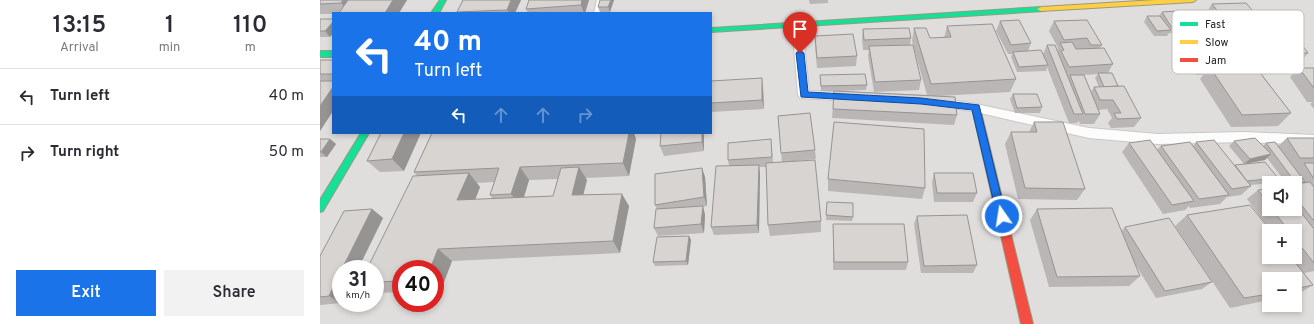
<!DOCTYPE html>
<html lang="en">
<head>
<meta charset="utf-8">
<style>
  :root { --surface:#fff; --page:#f2f2f3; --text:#2b2b33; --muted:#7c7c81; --line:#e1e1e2; --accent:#1a73e8 }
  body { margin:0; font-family:Overpass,sans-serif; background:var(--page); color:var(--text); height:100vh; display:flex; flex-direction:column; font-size:15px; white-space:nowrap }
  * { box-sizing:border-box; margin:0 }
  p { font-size:13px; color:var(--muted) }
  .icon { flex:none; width:22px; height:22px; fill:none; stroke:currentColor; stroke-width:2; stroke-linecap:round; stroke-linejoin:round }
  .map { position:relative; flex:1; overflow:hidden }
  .panel { display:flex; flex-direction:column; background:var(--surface); width:320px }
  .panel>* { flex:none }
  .banner { position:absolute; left:12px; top:12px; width:380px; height:122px; border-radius:0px; box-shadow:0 2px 6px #0003; background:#1a73e8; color:#fff; overflow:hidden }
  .controls { position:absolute; left:942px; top:176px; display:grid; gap:8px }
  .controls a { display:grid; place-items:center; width:40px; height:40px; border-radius:0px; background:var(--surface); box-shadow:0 2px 6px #0003; font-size:20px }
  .speed { position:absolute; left:12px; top:260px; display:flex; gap:8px; font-size:20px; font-weight:700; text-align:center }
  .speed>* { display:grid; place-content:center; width:52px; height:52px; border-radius:50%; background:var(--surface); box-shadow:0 2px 6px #0003; line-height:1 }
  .speed small { font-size:10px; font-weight:400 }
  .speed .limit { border:6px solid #d22; background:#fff; color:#111 }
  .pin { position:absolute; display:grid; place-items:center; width:34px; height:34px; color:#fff; margin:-41px -17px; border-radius:50% 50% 50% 0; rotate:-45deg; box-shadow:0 0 4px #0007 }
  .pin .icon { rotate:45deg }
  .me { position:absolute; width:44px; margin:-22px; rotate:347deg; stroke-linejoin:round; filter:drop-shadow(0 0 3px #0008) }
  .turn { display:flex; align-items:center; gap:14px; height:84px; padding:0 16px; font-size:18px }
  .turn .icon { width:52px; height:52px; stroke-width:2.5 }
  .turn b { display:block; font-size:28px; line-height:34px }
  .lanes { display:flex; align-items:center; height:38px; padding:0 16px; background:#0003; justify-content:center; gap:20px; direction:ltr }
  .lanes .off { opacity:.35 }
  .eta { display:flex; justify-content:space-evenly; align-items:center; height:68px; text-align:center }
  .eta b { font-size:24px; font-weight:600; line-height:28px }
  .cta { display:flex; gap:8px; margin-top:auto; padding:8px 16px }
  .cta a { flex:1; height:46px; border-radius:0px; background:var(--accent); color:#fff; font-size:16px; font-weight:600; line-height:46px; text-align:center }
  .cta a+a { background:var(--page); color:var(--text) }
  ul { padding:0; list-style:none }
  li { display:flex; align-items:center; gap:12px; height:56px; padding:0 16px; border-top:1px solid var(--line) }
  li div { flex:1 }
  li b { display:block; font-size:15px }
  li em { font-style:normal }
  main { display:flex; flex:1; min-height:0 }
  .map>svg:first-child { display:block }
</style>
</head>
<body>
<main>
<section class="panel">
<div class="eta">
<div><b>13:15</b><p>Arrival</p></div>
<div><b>1</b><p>min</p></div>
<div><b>110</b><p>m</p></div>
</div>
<ul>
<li><svg class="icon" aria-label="left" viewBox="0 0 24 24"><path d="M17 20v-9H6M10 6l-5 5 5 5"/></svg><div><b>Turn left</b></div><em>40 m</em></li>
<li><svg class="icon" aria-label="right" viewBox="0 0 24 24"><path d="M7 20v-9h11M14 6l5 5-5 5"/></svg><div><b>Turn right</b></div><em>50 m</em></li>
</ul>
<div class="cta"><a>Exit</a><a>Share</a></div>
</section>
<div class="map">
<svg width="994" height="324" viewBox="0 0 994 324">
  <rect width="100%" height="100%" fill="#f0eeeb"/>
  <!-- residential -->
  <path fill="#dfdedc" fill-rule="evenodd" d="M0,0H994V324H0ZM13,13H391V133H13ZM949,183H975V209H949ZM949,231H975V257H949ZM21,269H55V303H21ZM81,269H115V303H81ZM949,279H975V305H949Z"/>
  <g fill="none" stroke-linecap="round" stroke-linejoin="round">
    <!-- lane casing -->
    <g stroke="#c9c8c7" stroke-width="2">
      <g id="lane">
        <path d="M277,0H287L284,13H274Z"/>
        <path d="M477,21L482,24L489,91L532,93L536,94L538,97L536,100L532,101L480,98L478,95L472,24Z"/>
        <path d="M619,98L656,104L769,128L838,134L924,132L994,135V145L924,142L838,144L769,138L656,112L615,105L613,102L615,99Z"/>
      </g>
    </g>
    <!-- fast casing -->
    <g stroke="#999a82" stroke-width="2">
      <g id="fast">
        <path d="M120,0H126L119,13H111Z"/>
        <path d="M721,7H724V11L391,32V28Z"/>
        <rect x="0" y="51" width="13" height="6"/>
        <path d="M41,133H49L3,211L0,212V200Z"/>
      </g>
    </g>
    <!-- slow casing -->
    <g stroke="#999a82" stroke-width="2">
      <path id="slow" d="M836,0H876L873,2L721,11L717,9L721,7Z"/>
    </g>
    <!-- jam casing -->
    <g stroke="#999a82" stroke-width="2">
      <path id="jam" d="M656,105L660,108L713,324H701L652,108Z"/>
    </g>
    <!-- lane -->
    <use href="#lane" fill="#fdfcfc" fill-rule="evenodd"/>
    <!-- fast -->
    <use href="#fast" fill="#16e098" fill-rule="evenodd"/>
    <!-- slow -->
    <use href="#slow" fill="#ffcf43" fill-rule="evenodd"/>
    <!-- jam -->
    <use href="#jam" fill="#f24e42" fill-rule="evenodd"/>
  </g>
  <!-- wall -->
  <g fill="#b9b6b5" fill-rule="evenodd">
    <path d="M0,0H87L79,13H13V14H0Z"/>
    <path d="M143,0H201L195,13H138L137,12Z"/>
    <path d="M269,0L265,13H208L206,9Z"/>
    <path d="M280,0H294L290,12H280L278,7Z"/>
    <path d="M489,0H508V3L490,4Z"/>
    <path d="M892,4L953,34L988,53L983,59L968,58L960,67L937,68L971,113L958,126L911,127L880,79L883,75H876L858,45L865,35H876L867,21L871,15H885ZM894,31L897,34H892Z"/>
    <path d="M842,12L869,28L865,33H849L847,36H834L824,22L827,16H839Z"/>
    <path d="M0,19L10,37H0Z"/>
    <path d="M680,21L711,43L708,51L723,54L727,45L737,51L738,48L729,31L734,21L782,45L780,48L793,64L788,73L798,86L821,118L814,127L791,128L788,123L792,118L787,109L778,110L780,114L774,124H760L759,121L757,123H749L727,67L726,71L697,72L691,57L692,54H688L676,31ZM778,74L775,78L779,87H774L771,92L764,75Z"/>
    <path d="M627,26L696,79L690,92L618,96L637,115L634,125L512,118L514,91H501L500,75L547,85L546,90L518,91L607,95L592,41L594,28L610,38H624Z"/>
    <path d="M543,29L591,38L590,45L601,80L599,90L554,92L548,56L549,50H543L542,39Z"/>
    <path d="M495,36L537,56L536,66L497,68L495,46Z"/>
    <path d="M0,60H13V111L0,131Z"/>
    <path d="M979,68H994V109L990,104L993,102H987L970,77Z"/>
    <path d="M391,81L443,88L444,109L391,112Z"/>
    <path d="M693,94L722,107L720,113H695L690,99Z"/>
    <path d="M458,116L495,150L496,159L464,162L501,221V232L450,236L448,225L446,167H439L440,174L439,233L394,235L391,227L409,166L408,160L452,149L453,163L462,162Z"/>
    <path d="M714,122L765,189L757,200L698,199L685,144L691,132H709Z"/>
    <path d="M61,133L84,171L60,172L47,161Z"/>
    <path d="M112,133H314L316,139L309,176L265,178L267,180L263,195L309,206L300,253L132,261L121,290L115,291V269H81V292L58,293L55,291V269L97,176L94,172ZM238,179L233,196L204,197L209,180ZM174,182L170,195L173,199L155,200L160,187L157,183Z"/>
    <path d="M341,133H384V151L344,156L340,146Z"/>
    <path d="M967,138H994V271L984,273L993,285L977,295H975V279H949V300L910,308L855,226L867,215L949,257H975V231H951L927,199L938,190L949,189V209H975V183H966L947,158L945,160L924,164L909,146L914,141L943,146L946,143L958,146Z"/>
    <path d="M0,139H10L16,144L7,157H0Z"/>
    <path d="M876,142L914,165L958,178L952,183L930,185L931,186L921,195L907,197L900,204L870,208L869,206L865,210L843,214L802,152L809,143L837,150L841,146H873Z"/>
    <path d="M382,168L385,177L387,206L383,207L385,215L384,233L338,236L334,228L337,209L335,205Z"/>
    <path d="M614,173L657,193L653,202H614L612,182Z"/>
    <path d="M508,179L605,188L602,199L508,191Z"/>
    <path d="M507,202L533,217L532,221L506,220Z"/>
    <path d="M52,209L63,218L38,269H21V303L0,305V256Z"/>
    <path d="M717,209L801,231L805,227L892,282L882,289L836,298L814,262L820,276L809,286L729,287L710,220Z"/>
    <path d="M597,216L657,265L653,273H601L594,224Z"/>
    <path d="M513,224L588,262L586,270H513Z"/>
    <path d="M369,236L371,240L368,265L335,266L333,262Z"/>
  </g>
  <!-- shaded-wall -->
  <g fill="#969493">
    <path d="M23,0H38L29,13L21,3Z"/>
    <path d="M73,0H87L79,13H65Z"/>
    <path d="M191,0H201L195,13H189L187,10Z"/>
    <path d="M262,0H269L265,13H264L261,5Z"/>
    <path d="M291,0H294L290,12L288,7Z"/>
    <path d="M13,22V34L10,37L5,31Z"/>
    <path d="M442,78L443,88L444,109L442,100Z"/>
    <path d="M13,87V111L0,131V106Z"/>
    <path d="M84,133H101L84,171L72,159Z"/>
    <path d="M309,133H314L316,139L309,176L303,163Z"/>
    <path d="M382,133H384V151L382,142Z"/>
    <path d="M10,139L16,144L7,157L1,152Z"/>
    <path d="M951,154L945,160L924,164L930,159Z"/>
    <path d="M439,165L440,174L439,233L437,225Z"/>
    <path d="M200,167L209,180L201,207L191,194Z"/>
    <path d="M259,167L267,180L260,208L252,195Z"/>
    <path d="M382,168L385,177L387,206L384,197Z"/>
    <path d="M149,173L160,187L150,213L137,200Z"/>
    <path d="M302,194L309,206L300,253L293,241Z"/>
    <path d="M383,206L385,215L384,233L381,224Z"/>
    <path d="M52,209L63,218L38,269H22Z"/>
    <path d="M369,236L371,240L368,265L366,261Z"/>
    <path d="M118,249L132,261L121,290L115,286V269H110Z"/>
    <path d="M21,271V303L9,296Z"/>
  </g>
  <!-- building -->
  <g fill="#d7d4d2" stroke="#969493">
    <path d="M0,0H23L21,3L0,4Z"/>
    <path d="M28,0H73L65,13H19Z"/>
    <path d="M143,0H191L187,10L137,12Z"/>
    <path d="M209,0H262L261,5L206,9Z"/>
    <path d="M280,0H291L288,7H278Z"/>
    <path d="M926,3L971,55L934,56L892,4Z"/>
    <path d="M858,11L869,28H852L842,12Z"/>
    <path d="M827,16H840L851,30L837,31Z"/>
    <path d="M0,19H13V22L5,31H0Z"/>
    <path d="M699,20L711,43L691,45L680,21Z"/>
    <path d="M767,20L782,45H771L767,38L744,40L734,21Z"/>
    <path d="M672,24L696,79L611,84L594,28H606L610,38L631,37L627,26Z"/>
    <path d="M589,28L591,38L544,40L543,29Z"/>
    <path d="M533,34L537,56L497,58L495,36Z"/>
    <path d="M954,34H974L988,53H970Z"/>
    <path d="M752,42L756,49L784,48L793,64L749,67L741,51L744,50L740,43Z"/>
    <path d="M593,45L601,80L555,82L549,46Z"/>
    <path d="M727,45H735L763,114H754Z"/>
    <path d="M721,50L728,65L699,67L693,52Z"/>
    <rect x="0" y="60" width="13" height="14"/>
    <path d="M934,65L971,113L922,115L889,66Z"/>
    <path d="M979,68H994V88Z"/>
    <path d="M778,73H792L798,86L784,87Z"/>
    <path d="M545,74L547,85L501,86L500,75Z"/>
    <path d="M750,75H764L780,114H765Z"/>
    <path d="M442,78V100L391,103V81Z"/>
    <path d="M0,81H13V87L0,106Z"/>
    <path d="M804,86L821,118L797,119L794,113H801L793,100H780L774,87Z"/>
    <path d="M514,91L635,97L637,115L513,109Z"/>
    <path d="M693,94H717L722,107L697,108Z"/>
    <path d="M490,113L495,150L461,153L458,116Z"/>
    <path d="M514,122L604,129L605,188L508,179Z"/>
    <path d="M714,122H743L765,189L705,188L691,132H717Z"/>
    <path d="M61,133H84L72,159L47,161Z"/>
    <path d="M112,133H309L303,163L200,167L191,194L170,195L179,168L94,172Z"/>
    <path d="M341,133H382V142L340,146Z"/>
    <path d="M935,138L951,154L930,159L914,141Z"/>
    <path d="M967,138H994V158H980Z"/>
    <path d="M0,139H10L1,152H0Z"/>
    <path d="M451,139L452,157L408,160V143Z"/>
    <path d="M830,140L874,201L852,205L809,143Z"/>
    <path d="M894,140L931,186L912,189L876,142Z"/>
    <path d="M870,142L909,195L879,199L841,146Z"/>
    <path d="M955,142L985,182H975L946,143Z"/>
    <path d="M495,160L501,221L448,225L446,163Z"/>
    <path d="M945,162L958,178L927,181L915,165Z"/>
    <path d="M984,163H994V179Z"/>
    <path d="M439,165L437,225L391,227L396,166Z"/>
    <path d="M259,167L252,195L302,194L293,241L118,249L110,269H81V281L55,282V269H47L93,176L149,173L137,200L233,196L241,168Z"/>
    <path d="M382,168L384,197L335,205V174Z"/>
    <path d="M614,173H653L657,193H617Z"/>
    <path d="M990,182L994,187V221L975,197V184Z"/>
    <path d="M949,189V205L938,190Z"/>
    <path d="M507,202L533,203V217L506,215Z"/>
    <path d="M930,205L951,231H949V257H971L993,285L975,289V279H949V294L924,298L867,215Z"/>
    <path d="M975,205L994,229V263L975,239V231H969L952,209H975Z"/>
    <path d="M383,206L381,224L334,228L336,209Z"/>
    <path d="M792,208L820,276L737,277L717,209Z"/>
    <path d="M52,209L22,269H21V271L9,296L0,297V256L24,211Z"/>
    <path d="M647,215L657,265L604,266L597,216Z"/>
    <path d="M849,218L892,282L845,291L805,227Z"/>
    <path d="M513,224H584L588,262H514Z"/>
    <path d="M369,236L366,261L333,262L337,237Z"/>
  </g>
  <!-- route -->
  <path fill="#1a73e8" stroke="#114b97" d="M480,50L484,53L488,92L601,98L659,105L686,216L685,219L682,220L678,219L677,216L652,110L601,104L481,97L476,53Z"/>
  <!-- legend -->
  <rect x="852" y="10" width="132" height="64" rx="6" fill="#fff" stroke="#bdbdbd" stroke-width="1"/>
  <rect x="860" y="22" width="18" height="4" fill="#16e098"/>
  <rect x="860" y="40" width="18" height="4" fill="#ffcf43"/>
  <rect x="860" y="58" width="18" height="4" fill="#f24e42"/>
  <g font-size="11" fill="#222">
    <text x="885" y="28">Fast</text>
    <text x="885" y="46">Slow</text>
    <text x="885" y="64">Jam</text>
  </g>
</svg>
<div class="controls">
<a><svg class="icon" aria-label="sound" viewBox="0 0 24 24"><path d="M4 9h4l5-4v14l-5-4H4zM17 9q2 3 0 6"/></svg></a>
<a>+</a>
<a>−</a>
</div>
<div class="speed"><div>31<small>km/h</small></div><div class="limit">40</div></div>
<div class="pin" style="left:480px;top:53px;background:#d93025"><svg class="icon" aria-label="arrive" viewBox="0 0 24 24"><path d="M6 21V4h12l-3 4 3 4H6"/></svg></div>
<svg class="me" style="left:682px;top:216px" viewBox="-20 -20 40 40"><circle r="17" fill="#1a73e8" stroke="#fff" stroke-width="3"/><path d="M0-11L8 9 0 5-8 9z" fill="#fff"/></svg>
<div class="banner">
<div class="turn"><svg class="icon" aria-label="left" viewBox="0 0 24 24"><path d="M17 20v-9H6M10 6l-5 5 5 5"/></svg><div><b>40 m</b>Turn left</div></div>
<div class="lanes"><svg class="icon" aria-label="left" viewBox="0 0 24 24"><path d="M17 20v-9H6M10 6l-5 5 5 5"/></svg><svg class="icon off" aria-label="ahead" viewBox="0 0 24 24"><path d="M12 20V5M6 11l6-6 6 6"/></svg><svg class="icon off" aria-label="ahead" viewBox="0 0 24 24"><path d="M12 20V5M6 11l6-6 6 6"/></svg><svg class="icon off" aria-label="right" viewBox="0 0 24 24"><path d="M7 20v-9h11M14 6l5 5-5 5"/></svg></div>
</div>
</div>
</main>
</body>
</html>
